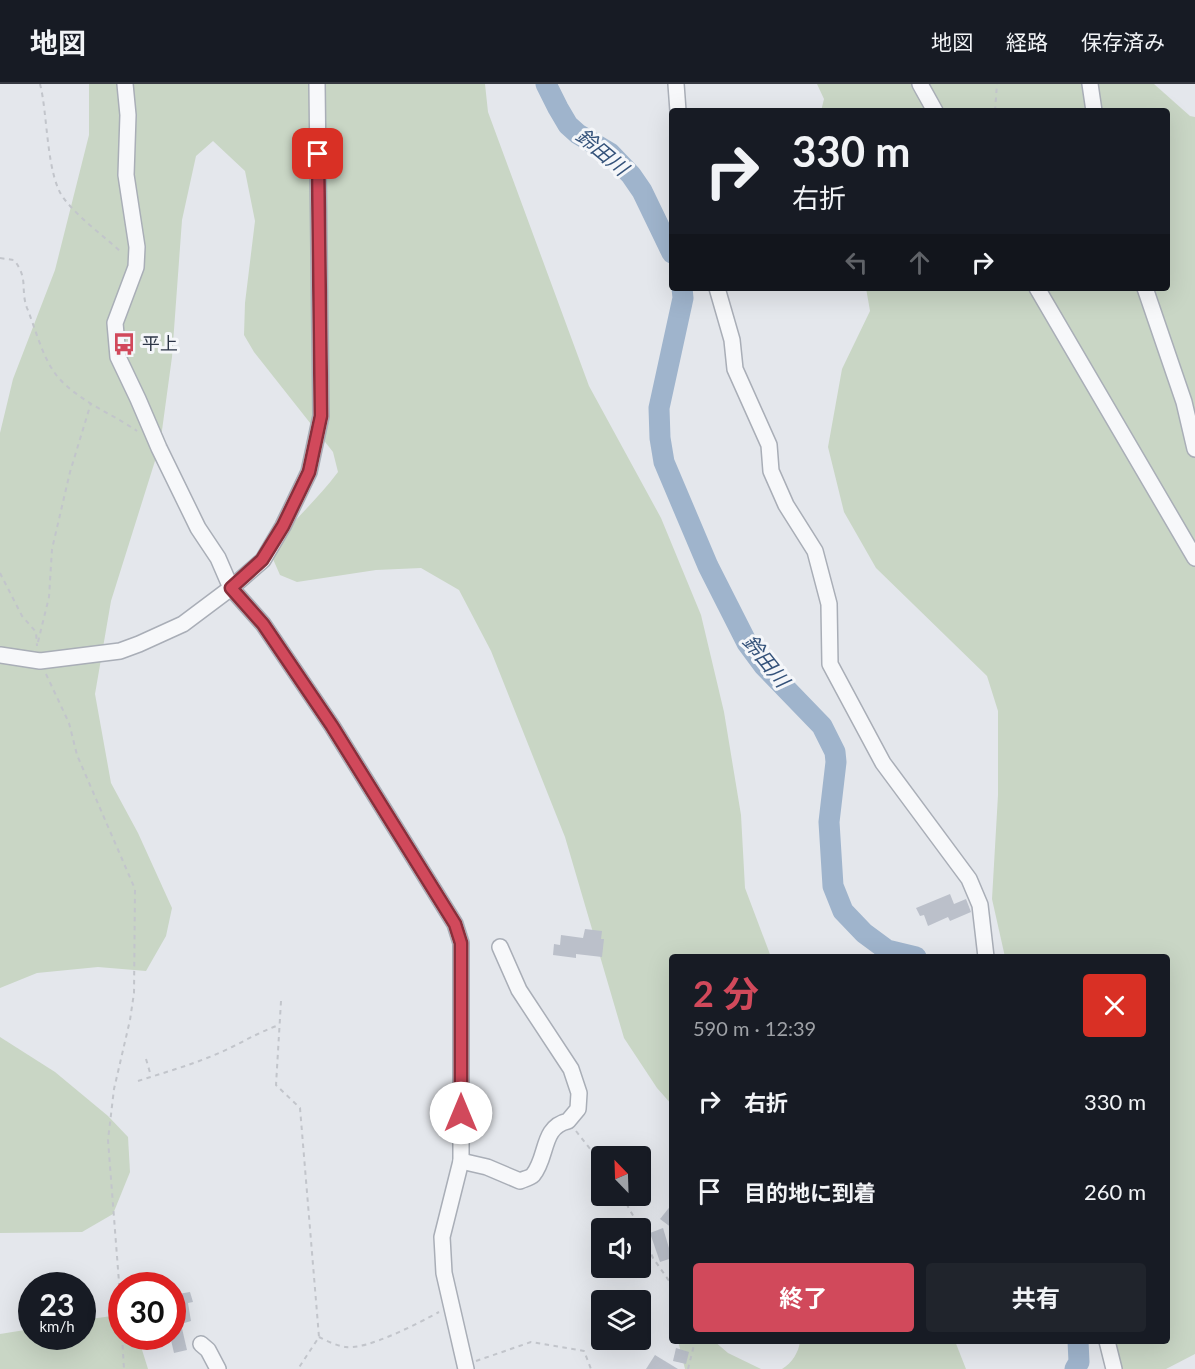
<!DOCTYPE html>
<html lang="ja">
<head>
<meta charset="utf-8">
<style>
  :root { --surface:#171b24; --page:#20242c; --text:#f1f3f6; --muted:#9ea1a6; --line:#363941; --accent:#d1495b }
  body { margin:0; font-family:Lato,"Noto Sans JP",sans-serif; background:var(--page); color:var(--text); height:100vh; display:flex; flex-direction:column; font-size:22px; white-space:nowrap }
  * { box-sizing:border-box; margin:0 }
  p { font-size:20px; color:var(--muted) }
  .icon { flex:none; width:33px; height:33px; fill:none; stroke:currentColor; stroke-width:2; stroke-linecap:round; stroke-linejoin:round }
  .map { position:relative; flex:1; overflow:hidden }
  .side { position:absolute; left:669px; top:870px; width:501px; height:390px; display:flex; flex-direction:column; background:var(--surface); border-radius:6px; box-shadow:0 6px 24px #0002 }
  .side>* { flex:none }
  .banner { position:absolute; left:669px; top:24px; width:501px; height:183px; border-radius:6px; box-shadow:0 6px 24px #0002; background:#171b24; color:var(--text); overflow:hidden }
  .needle { width:39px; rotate:337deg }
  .controls { position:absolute; left:591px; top:1062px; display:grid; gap:12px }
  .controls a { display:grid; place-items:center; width:60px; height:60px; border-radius:6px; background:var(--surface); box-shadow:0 6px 24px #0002; font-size:30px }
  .speed { position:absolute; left:18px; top:1188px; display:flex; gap:12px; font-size:30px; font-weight:700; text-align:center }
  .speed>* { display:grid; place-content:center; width:78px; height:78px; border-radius:50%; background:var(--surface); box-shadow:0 6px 24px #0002; line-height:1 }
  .speed small { font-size:15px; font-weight:400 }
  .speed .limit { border:9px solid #d22; background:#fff; color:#111 }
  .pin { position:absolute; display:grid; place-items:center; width:51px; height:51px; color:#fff; margin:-26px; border-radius:12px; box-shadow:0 3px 9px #0006 }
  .me { position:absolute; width:66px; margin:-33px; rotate:0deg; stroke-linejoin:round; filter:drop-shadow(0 0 4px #0008) }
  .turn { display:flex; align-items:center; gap:21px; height:126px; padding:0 24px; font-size:27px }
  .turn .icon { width:78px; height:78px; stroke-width:2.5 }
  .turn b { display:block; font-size:42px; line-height:51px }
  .lanes { display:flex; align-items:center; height:57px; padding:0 24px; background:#0003; justify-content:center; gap:30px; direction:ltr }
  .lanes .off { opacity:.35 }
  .round { display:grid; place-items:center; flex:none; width:63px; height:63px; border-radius:6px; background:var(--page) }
  .head { display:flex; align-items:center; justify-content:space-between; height:102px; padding:0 24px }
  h1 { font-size:36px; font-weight:700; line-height:45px; color:var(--accent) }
  .button { display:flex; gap:12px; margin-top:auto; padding:12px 24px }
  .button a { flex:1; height:69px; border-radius:6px; background:var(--accent); color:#fff; font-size:24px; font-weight:700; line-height:69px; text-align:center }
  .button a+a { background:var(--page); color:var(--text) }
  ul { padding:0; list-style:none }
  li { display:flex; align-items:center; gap:18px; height:90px; padding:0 24px }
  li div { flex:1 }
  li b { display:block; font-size:22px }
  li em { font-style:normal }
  header { display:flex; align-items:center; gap:36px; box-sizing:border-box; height:84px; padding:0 30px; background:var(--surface); border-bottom:2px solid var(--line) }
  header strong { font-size:28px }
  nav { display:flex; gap:33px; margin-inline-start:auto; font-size:21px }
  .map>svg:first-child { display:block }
</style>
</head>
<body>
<header>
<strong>地図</strong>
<nav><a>地図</a><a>経路</a><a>保存済み</a></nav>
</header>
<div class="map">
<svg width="1195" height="1285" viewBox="0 0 1195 1285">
  <rect width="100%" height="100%" fill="#e4e7ec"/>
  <!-- green -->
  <g fill="#c9d6c5">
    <path d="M89,0H485L488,28L589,302L661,434L701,531L724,628L741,731L745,804L771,873H672V1021L657,1004L624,954L565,753L491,567L459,506L421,484L376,486L297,498L280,491L269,466C291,439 317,416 338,388L333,368L254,268L244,251L245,219L255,137L245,87L213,57L196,72L182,136L172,273L160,361L111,517L95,610L111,699L138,749L172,824L166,852L146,887L98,883L37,889L0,904V349L13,295L55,186L89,51Z"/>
    <path d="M817,0H1154L1190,32L1195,33V1270L1166,1285H1114L1106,1257H1167V873H1005L992,815L998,711V627L987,592L876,484L844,428L828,363L842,285L870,227L866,204H1167V27H821L824,15Z"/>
    <path d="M0,953L55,988L108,1032L128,1053L130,1088L113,1130L82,1148L0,1149Z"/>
    <path d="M112,1232L121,1237L122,1252L138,1253L148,1285H0V1250L31,1245L32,1252H82L83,1236Z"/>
    <path d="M678,1257H714L728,1269L761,1285H685Z"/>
    <path d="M800,1257H955L966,1285H782C792,1279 799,1268 800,1257Z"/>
  </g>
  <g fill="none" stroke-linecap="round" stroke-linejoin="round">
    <!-- river -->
    <g stroke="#9fb4cc" stroke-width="21">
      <path d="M546,0L558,24L568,41L578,50L610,69L631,91L642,107L672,169"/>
      <path d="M682,204L683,214L659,324L660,354L664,378L708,482L747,559L764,582L822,642L835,668L836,678L829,738L833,802L843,827L864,849L887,866L916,873"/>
      <path d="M1075,1285L1079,1278L1078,1257"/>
    </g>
  </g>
  <!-- building -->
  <g fill="#bbc0ca">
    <path d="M950,810L954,820L966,815L971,828L950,837L948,833L928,842L924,831L920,832L916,824Z"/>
    <path d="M585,845L602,847L601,855H604L602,873L576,870V874L553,871L554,860L560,861L561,851L583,854Z"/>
    <path d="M672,1120V1144L660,1135Z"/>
    <path d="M663,1144L672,1174L660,1178L650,1149Z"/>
    <path d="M190,1208L193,1218L188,1219L191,1237L181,1240L187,1266L174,1269L170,1252H172V1211Z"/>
    <path d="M676,1264L689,1268L686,1280L673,1277Z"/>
    <path d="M655,1271L678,1285H646Z"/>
  </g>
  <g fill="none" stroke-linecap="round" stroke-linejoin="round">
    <!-- minor casing -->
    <g stroke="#a9aeb7" stroke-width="18">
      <g id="minor">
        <path d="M125,0L128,31L126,91L137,163L136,183L115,239L118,273L138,315L159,364L198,444L218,474L231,504L263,540L332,642L455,840L461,859V1077L442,1153L444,1189L466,1285"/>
        <path d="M676,0L678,27"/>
        <path d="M920,0L935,27"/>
        <path d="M1090,0L1094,27"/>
        <path d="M717,204L732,256L735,285L769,361L771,387L786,421L815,467L829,520L830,580L883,679L969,795L980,821L986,873"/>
        <path d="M1037,204L1195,474"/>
        <path d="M1145,204L1184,318L1195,365"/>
        <path d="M0,571L40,577L120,567L139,560L183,540L231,504L263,476L283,442L309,388L321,332L317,0"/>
        <path d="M461,1077L487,1083L520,1097C524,1095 530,1094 533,1091C548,1073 541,1043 568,1037L578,1025L579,1009L571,985L519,906L500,863"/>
        <path d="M1107,1257L1114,1285"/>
        <path d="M201,1260L208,1266L218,1285"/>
      </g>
    </g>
    <!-- path -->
    <g stroke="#c2c5cb" stroke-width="2" stroke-dasharray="4.5 4.5" stroke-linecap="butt">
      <path d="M40,0C48,30 46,94 65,116C81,136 104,152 122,169"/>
      <path d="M995,27L997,0"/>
      <path d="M0,174L14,176C29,195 20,205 27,224C36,246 42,273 57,292C78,317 111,329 137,347"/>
      <path d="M0,489L22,532L36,548L37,562"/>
      <path d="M38,558L49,513L52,465L70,388L91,319"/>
      <path d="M46,590L69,639L77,671L135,805L134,909L130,936L114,1005L108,1056L122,1237"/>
      <path d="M281,917L276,1001L300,1024L319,1253L298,1285"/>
      <path d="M146,975L151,992"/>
      <path d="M138,997C169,987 202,978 232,963C248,955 262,947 279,941"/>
      <path d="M576,1047L602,1080"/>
      <path d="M622,1112L640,1144"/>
      <path d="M640,1146L653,1174L672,1201"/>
      <path d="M122,1252L124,1285"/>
      <path d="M319,1253C327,1257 337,1262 346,1263C367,1266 419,1239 439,1228"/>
      <path d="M476,1277L531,1258L584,1267L591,1285"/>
      <path d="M688,1285L695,1257"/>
    </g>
    <!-- minor -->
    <use href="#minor" stroke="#f7f8fa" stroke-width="15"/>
  </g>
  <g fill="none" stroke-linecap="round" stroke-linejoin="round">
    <!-- route casing -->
    <g stroke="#882f3b" stroke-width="15">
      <path id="route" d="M318,70L321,332L309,388L283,442L262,476L231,504L263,540L332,642L455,840L461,859V1029"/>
    </g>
    <!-- route -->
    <use href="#route" stroke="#d1495b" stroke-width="10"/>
  </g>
  <!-- icons -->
  <defs>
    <g id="bus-bare" transform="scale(1.8)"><path d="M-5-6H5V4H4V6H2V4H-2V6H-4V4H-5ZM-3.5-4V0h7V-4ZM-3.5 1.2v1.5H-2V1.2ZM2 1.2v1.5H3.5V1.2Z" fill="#d1495b" stroke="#f4f6f9" stroke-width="2.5" paint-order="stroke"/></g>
  </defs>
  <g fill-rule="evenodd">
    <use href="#bus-bare" x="124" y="260"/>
  </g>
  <g text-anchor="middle" stroke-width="6" stroke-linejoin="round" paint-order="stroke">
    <!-- poi labels -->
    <g font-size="18" fill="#2b3445" stroke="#f4f6f9" text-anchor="start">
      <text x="142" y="266">平上</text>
    </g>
    <!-- water labels -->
    <g font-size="20" font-style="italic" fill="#34527a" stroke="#f4f6f9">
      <text transform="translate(602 68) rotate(40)" y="7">鈴田川</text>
      <text transform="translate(766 577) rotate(51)" y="7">鈴田川</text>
    </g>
  </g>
</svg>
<div class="controls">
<a><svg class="needle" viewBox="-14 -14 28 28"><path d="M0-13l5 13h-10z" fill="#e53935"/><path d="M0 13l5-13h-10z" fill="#9ea1a6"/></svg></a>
<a><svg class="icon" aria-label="sound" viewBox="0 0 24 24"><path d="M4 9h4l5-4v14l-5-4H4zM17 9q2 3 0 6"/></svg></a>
<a><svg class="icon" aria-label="layers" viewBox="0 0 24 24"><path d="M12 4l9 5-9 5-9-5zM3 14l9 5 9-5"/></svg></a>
</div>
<div class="speed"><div>23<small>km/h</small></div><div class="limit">30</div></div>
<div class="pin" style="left:318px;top:70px;background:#d93025"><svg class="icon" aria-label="arrive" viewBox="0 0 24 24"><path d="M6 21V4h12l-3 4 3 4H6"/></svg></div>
<svg class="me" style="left:461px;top:1029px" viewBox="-20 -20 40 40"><circle r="19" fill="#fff"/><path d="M0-13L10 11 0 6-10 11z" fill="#d1495b"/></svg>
<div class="banner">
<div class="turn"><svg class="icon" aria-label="right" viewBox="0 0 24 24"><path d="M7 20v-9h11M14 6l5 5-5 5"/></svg><div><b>330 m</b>右折</div></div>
<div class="lanes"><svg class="icon off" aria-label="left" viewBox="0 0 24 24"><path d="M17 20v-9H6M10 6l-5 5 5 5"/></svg><svg class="icon off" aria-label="ahead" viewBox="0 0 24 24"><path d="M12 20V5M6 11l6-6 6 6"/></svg><svg class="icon" aria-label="right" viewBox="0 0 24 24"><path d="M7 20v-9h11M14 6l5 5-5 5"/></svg></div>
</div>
<section class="side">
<div class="head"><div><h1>2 分</h1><p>590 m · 12:39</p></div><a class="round" style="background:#d93025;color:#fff"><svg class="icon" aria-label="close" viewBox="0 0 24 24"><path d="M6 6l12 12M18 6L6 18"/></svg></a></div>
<ul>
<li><svg class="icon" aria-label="right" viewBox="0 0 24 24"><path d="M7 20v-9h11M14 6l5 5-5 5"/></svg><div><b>右折</b></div><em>330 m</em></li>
<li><svg class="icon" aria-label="arrive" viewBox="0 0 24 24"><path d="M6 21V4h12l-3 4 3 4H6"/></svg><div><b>目的地に到着</b></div><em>260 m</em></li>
</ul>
<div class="button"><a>終了</a><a>共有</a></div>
</section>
</div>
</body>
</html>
